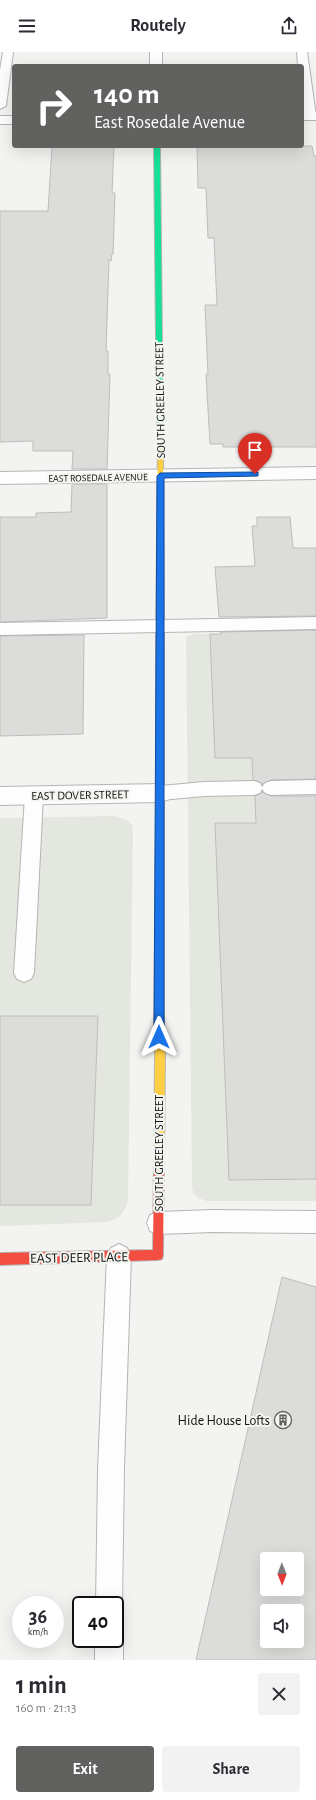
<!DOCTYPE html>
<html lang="en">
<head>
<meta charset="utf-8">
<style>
  :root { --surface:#fff; --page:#f2f2f3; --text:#2b2b33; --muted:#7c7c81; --accent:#61615f }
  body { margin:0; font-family:"Alegreya Sans",sans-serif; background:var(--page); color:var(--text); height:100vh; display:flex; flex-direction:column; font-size:15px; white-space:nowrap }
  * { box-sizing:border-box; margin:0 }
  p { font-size:13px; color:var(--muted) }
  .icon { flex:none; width:22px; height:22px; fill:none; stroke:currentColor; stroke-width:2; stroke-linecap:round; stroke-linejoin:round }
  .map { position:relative; height:1608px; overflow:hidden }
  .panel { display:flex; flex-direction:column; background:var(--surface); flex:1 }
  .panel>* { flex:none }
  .top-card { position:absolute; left:12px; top:12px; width:292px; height:84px; border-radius:4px; box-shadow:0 4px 16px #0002; background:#61615f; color:#fff; overflow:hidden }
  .needle { width:26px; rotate:179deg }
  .controls { position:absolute; left:260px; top:1500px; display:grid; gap:8px }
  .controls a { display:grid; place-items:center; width:44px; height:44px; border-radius:4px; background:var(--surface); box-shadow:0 4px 16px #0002; font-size:20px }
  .speed { position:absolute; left:12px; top:1544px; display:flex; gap:8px; font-size:20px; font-weight:700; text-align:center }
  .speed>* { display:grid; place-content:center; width:52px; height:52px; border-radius:50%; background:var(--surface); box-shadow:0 4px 16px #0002; line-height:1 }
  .speed small { font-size:10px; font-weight:400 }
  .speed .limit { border:2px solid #111; border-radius:6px; background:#fff; color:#111 }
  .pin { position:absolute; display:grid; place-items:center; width:34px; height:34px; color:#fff; margin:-41px -17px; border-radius:50% 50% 50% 0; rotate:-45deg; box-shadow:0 0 4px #0007 }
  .pin .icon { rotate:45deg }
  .me { position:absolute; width:44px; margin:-22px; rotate:0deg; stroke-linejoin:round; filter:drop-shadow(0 0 3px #0008) }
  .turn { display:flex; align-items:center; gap:14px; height:84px; padding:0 16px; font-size:18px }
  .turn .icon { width:52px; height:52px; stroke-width:2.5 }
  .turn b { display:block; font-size:28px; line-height:34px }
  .round { display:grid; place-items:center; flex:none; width:42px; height:42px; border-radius:4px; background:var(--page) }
  .headline { display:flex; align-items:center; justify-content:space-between; height:68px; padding:0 16px }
  h1 { font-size:24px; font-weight:600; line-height:30px }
  .cta { display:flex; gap:8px; margin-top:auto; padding:8px 16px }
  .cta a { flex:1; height:46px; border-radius:4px; background:var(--accent); color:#fff; font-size:16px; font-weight:600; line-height:46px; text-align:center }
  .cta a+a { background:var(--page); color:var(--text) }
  header { display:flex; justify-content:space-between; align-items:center; height:52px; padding:0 16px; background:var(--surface); font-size:18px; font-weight:600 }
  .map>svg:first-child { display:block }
</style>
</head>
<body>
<header><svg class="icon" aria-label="menu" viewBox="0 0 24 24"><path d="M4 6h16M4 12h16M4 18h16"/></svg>Routely<svg class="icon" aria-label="share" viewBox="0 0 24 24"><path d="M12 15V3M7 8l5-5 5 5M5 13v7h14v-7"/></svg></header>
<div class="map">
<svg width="316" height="1608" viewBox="0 0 316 1608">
  <rect width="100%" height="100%" fill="#f3f4f1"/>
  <!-- built -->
  <g fill="#e4e7df">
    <path d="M316,580V1149H207L198,1146L193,1141L192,1133L186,585L194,582Z"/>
    <path d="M114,764L125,767L132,773L133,782L128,1149L124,1159L118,1166L108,1170L0,1174V766Z"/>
  </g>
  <!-- building -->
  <g fill="#dcdcda" stroke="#bdbebc" fill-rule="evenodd">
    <path d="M52,94H114L112,141H115L113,202H112L111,209L109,208L106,299H108V322H110L107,417H72L73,399H33V389L0,390V159H48Z"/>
    <path d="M197,94H312L314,104H316V395H223V392H210L206,322H208L205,253H217L214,186H208L206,136H198Z"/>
    <path d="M72,432H107V566L0,570V465H36V461L71,460Z"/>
    <path d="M257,465H290L293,496H316V564L219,565L215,515L255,514L252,474H257Z"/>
    <path d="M316,578V727L271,728L262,732L260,730L253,728L252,706H215L210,582H221L220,580Z"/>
    <path d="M84,583L83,682L0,684V584Z"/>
    <path d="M262,740L271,744H316V1127L229,1128L215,771H256L255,744L260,742Z"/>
    <path d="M0,964H98L91,1153H0Z"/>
    <path d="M282,1225L316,1235V1608H196ZM267,1507H297V1537H267ZM267,1559H297V1589H267Z"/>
  </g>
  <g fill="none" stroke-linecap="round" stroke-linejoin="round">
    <!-- lane casing -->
    <g stroke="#b5b6b3" stroke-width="2">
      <g id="lane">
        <path d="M3,0H13L6,54L0,57V18Z"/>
        <path d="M297,0H307L316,64L310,67L304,64L302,44V14H298Z"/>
        <path d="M316,565V577L0,583V571Z"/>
        <path d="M316,728V742L271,743L265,741L262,737L260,741L254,743L204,744L161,748L155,746L152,741L155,736L161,734L204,730L254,729L260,731L262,735L265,731L271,729Z"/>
        <path d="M34,737L40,739L43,744L34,921L31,927L24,930L17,927L14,921L25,744L28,739Z"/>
        <path d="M213,1158L316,1159V1181L213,1180L158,1182L150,1179L147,1171L150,1163L158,1160Z"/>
        <path d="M119,1192L127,1196L131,1204L124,1417L122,1553L119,1563L115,1564V1553H96L98,1417L107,1204L111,1196Z"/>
        <path d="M115,1576L119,1577L123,1587V1608H95V1587H115Z"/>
      </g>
    </g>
    <!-- street casing -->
    <g stroke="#b5b6b3" stroke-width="2">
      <g id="street">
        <rect x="150" y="0" width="12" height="14"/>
        <rect x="302" y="60" width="14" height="8"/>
        <rect x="0" y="64" width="14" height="8"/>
        <path d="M316,415V427L0,432V420Z"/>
        <path d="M161,732L169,735L172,741L169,747L161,750L0,753V735Z"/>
      </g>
    </g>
    <!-- fast casing -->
    <g stroke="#b5b6b3" stroke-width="2">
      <g id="fast">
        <path d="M154,94H160L163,386L160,388L157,386Z"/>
        <path d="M160,598L164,601V766L163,769H157L156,766V601Z"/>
      </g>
    </g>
    <!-- slow casing -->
    <g stroke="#b5b6b3" stroke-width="2">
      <g id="slow">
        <path d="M158,384H160L163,386L164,601L160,604L156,601Z"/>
        <path d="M160,995L164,997L165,1000L164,1108L163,1112L159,1113L155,1112L154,1108L155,1000L156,997Z"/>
      </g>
    </g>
    <!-- jam casing -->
    <g stroke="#b5b6b3" stroke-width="2">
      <g id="jam">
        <path d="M160,762L163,763L164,766V985L163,988L159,990L155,988L154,985L156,766L157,763Z"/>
        <path d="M159,1103L163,1104L164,1108L163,1203L162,1207L158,1208L0,1213V1201L153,1198L154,1108L155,1104Z"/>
      </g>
    </g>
    <!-- lane -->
    <use href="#lane" fill="#fdfdfd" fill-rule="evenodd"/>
    <!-- street -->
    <use href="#street" fill="#fdfdfd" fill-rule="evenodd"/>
    <!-- fast -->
    <use href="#fast" fill="#16e098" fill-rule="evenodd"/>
    <!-- slow -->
    <use href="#slow" fill="#ffcf43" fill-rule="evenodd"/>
    <!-- jam -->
    <use href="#jam" fill="#f24e42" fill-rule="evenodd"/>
  </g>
  <!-- route -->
  <path fill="#1a73e8" stroke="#114b97" d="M255,420H258V424L164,426V985L163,989L159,990L156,989L154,985L157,424L160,421Z"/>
  <!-- icons -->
  <defs>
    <g id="building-ring" transform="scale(0.9)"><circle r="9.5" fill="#f3f5f0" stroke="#61615f" stroke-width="1.5"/><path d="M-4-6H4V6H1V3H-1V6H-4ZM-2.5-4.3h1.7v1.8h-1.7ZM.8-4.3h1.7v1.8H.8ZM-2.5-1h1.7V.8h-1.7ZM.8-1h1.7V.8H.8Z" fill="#61615f"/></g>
  </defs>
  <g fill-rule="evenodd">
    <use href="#building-ring" x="283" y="1368"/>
  </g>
  <g text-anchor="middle" stroke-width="4" stroke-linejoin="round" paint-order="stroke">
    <!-- far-street labels -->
    <g font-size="10" fill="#121211" stroke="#f3f5f0">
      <text transform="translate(98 425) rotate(-1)" y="4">EAST ROSEDALE AVENUE</text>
    </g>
    <!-- street labels -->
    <g font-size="12" fill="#121211" stroke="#f3f5f0">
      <text transform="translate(160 348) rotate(-91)" y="4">SOUTH GREELEY STREET</text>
      <text transform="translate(80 743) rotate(-1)" y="4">EAST DOVER STREET</text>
      <text transform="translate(159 1101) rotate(-90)" y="4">SOUTH GREELEY STREET</text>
    </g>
    <!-- near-street labels -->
    <g font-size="14" fill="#121211" stroke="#f3f5f0">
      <text transform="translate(79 1205) rotate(-1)" y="5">EAST DEER PLACE</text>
    </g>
    <!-- near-poi labels -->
    <g font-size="14" fill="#121211" stroke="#f3f5f0" text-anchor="end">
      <text x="270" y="1373">Hide House Lofts</text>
    </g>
  </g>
</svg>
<div class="controls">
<a><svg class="needle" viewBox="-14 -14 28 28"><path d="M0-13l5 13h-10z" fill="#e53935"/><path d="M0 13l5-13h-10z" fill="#7c7c81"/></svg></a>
<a><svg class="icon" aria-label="sound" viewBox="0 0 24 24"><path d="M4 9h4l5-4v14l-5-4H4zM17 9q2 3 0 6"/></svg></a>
</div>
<div class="speed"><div>36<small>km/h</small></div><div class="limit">40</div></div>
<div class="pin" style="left:255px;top:422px;background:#d93025"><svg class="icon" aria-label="arrive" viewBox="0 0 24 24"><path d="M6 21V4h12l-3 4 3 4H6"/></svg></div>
<svg class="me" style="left:159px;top:985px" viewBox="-20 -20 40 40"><path d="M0-17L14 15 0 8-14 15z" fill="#1a73e8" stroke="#fff" stroke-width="4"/></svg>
<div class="top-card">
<div class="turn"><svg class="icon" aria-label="right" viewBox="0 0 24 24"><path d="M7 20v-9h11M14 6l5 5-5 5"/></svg><div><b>140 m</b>East Rosedale Avenue</div></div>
</div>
</div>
<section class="panel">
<div class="headline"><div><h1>1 min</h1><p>160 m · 21:13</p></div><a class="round"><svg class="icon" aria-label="close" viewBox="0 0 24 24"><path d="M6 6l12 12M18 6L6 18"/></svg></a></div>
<div class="cta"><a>Exit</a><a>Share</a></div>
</section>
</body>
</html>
